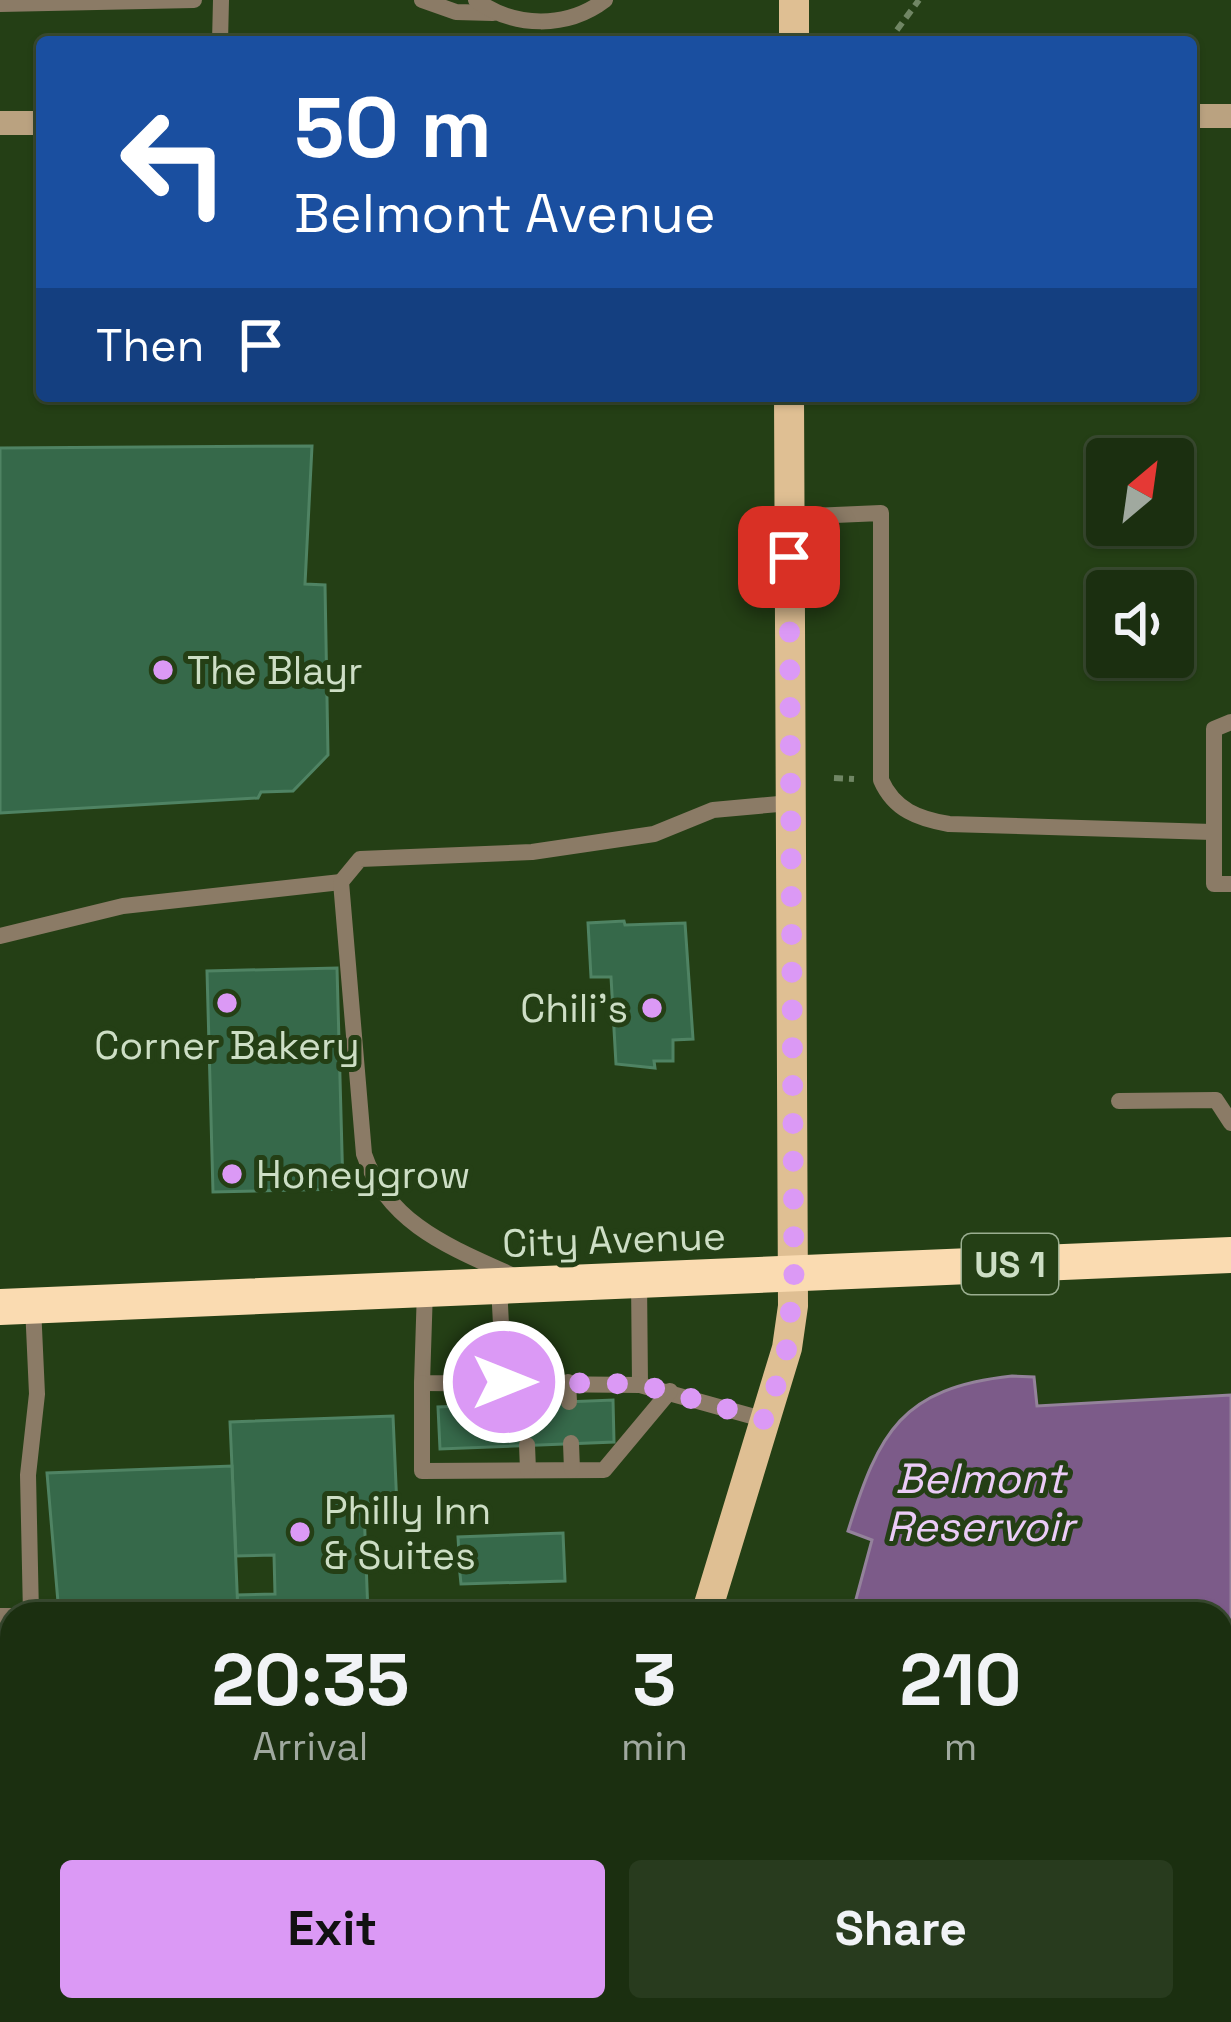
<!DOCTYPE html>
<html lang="en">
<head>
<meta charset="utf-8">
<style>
  :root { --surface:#1b2f10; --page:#283b1e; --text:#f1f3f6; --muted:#a0a99f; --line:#394a30; --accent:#db99f5 }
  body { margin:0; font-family:"Space Grotesk",sans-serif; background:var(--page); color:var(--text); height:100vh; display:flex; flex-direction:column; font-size:45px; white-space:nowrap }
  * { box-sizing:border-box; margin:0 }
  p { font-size:39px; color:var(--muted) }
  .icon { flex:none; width:66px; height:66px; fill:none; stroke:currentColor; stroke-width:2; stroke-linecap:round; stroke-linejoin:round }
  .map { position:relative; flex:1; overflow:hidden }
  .side { position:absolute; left:0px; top:1602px; width:1233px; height:420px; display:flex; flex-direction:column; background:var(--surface); border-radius:36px 36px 0 0; box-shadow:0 3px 9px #0004,0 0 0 3px var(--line) }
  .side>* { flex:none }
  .top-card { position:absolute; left:36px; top:36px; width:1161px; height:366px; border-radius:12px; box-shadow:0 3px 9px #0004,0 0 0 3px var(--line); background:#1a4fa0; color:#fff; overflow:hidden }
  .needle { width:78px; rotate:29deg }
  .fabs { position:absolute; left:1086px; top:438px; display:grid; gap:24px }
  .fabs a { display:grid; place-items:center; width:108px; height:108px; border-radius:12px; background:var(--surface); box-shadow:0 3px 9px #0004,0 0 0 3px var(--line); font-size:60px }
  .pin { position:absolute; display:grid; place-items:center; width:102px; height:102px; color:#fff; margin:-51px; border-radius:24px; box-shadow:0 6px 18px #0006 }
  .me { position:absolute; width:132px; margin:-66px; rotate:90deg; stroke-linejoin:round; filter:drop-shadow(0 0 9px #0008) }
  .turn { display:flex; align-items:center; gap:42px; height:252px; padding:0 60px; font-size:54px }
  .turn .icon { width:156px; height:156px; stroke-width:2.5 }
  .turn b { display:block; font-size:84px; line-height:102px }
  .then { display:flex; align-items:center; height:114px; padding:0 60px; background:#0003; gap:24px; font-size:45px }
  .eta { display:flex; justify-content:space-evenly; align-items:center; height:204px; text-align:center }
  .eta b { font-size:72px; font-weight:700; line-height:84px }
  .action { display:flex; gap:24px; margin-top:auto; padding:24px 60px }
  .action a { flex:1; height:138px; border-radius:12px; background:var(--accent); color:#111; font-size:48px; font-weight:700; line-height:138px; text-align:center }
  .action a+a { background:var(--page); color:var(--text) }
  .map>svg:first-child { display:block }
</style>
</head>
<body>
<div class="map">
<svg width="1231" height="2022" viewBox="0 0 1231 2022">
  <rect width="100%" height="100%" fill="#243f15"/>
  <!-- water -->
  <path fill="#7c5b89" stroke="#94829b" stroke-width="3" d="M1012,1376L1034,1377L1037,1406L1231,1395V2022H739L742,2010H1221V1614H852L872,1540L848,1531C879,1432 901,1388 1012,1376Z"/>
  <!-- building -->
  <g fill="#36694a" stroke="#4f8363" stroke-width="3">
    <path d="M312,446L305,584L325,585L328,755L293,791L261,792L258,798L0,813V448Z"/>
    <path d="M624,921L625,925L685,923L693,1039L673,1040V1061H654L655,1068L616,1064L611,977H591L588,923Z"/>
    <path d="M337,968L343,1189L213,1192L207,971Z"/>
    <path d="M613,1400L614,1442L440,1449L438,1407Z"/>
    <path d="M393,1416L397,1508L364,1509L368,1614H238L237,1595L275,1594L274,1555L236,1556L230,1422Z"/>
    <path d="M232,1466L238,1614H59L47,1473Z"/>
    <path d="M563,1533L565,1581L461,1584L459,1564H453V1555L459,1554L458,1537Z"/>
    <path d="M284,2010H317L310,2022H277Z"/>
    <path d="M385,2010H398L438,2022H382Z"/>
    <path d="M398,2010H451L447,2022Z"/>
  </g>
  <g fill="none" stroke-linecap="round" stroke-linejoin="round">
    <!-- path -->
    <g stroke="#708664" stroke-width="6" stroke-dasharray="9 6" stroke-linecap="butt">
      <path d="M888,42L919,0"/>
      <path d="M834,778L854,779"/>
    </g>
    <!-- lane -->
    <g stroke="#8b7b66" stroke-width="16">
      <path d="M422,0L456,12L493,13"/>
      <path d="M476,0C514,28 567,29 605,0"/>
      <path d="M0,4L194,0"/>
      <path d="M220,42L221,0"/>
      <path d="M789,517L881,513V780C894,810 919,819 949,824L1212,832"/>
      <path d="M1231,722L1214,729V884H1231"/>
      <path d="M0,936L123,906L341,882"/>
      <path d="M1119,1101L1216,1100L1231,1123"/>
      <path d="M516,1277C452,1248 388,1225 364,1154L341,882L360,859L532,852L654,834L713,810L790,803"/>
      <path d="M639,1280L640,1385"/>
      <path d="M499,1286L504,1382"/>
      <path d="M425,1289L422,1383L640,1385L766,1420"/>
      <path d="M481,1382V1405"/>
      <path d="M524,1382L525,1404"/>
      <path d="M568,1382L569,1402"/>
      <path d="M422,1383V1471L604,1470L670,1391"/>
      <path d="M571,1443L572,1470"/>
      <path d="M527,1445L528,1470"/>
      <path d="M31,1614L28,1475L37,1394L33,1306"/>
      <path d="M559,1614H630"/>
      <path d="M0,1616H12"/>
      <path d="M333,2022L336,2010"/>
    </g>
    <!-- street -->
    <g stroke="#8b7b66" stroke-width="24">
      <path d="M0,1960L12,1968"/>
      <path d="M78,2010L97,2022"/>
    </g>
    <!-- secondary -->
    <g stroke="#baa280" stroke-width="24">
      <path d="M1191,116H1231"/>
      <path d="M0,123H42"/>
    </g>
    <!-- primary -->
    <g stroke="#dfbf93" stroke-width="30">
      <path d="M794,0V42"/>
      <path d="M706,1614L787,1348L793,1306L789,396"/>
      <path d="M581,2022L585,2010"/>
    </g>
    <!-- highway -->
    <path stroke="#fadbb1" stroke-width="36" d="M0,1307L1231,1255"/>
  </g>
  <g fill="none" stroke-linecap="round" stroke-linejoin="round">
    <!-- route -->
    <path stroke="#db99f5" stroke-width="21" stroke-dasharray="0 37.8" d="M504,1382L640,1384L766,1420L787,1348L794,1274L789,557"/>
  </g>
  <!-- markers -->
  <g fill="#db99f5" stroke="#243f15" stroke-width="4.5">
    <circle cx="163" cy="670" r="12"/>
    <circle cx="227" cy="1003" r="12"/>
    <circle cx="652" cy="1008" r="12"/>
    <circle cx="232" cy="1174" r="12"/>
    <circle cx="300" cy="1532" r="12"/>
  </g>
  <g text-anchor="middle" stroke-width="10" stroke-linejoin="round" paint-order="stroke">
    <!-- shield labels -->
    <rect fill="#243f15" stroke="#9aae90" stroke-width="3" x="962" y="1234" width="96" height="60" rx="9"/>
    <g font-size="36" font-weight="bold" fill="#cddec5">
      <text x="1010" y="1277">US 1</text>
    </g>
    <!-- poi labels -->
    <g font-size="39" fill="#cddec5" stroke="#243f15" text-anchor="start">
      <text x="187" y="684">The Blayr</text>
      <text x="628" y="1022" text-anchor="end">Chili's</text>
      <text x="227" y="1059" text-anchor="middle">Corner Bakery</text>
      <text x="256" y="1188">Honeygrow</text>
      <text x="324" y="1524">Philly Inn<tspan x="324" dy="45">&amp; Suites</tspan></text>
    </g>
    <!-- street labels -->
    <g font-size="39" fill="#cddec5" stroke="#243f15">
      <text transform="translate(614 1239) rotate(-2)" y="14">City Avenue</text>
    </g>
    <!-- water labels -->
    <g font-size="42" font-style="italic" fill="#ebccf7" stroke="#243f15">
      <text x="980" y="1493">Belmont<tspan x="980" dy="48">Reservoir</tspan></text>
    </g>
  </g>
</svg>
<div class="fabs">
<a><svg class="needle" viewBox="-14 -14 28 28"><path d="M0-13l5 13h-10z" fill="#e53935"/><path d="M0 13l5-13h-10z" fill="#a0a99f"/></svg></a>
<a><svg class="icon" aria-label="sound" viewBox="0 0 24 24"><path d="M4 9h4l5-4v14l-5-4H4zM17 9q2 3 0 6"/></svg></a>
</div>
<div class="pin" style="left:789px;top:557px;background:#d93025"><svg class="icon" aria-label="arrive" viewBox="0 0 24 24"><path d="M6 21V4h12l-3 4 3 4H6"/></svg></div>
<svg class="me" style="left:504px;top:1382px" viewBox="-20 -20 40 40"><circle r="17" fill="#db99f5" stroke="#fff" stroke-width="3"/><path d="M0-11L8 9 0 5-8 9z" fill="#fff"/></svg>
<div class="top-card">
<div class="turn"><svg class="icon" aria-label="left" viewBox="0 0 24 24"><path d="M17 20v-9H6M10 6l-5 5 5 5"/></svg><div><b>50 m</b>Belmont Avenue</div></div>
<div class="then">Then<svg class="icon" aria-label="arrive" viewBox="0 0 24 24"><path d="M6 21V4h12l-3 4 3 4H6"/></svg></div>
</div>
<section class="side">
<div class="eta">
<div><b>20:35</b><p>Arrival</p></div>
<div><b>3</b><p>min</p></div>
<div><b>210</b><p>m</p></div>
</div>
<div class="action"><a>Exit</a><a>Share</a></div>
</section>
</div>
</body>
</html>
